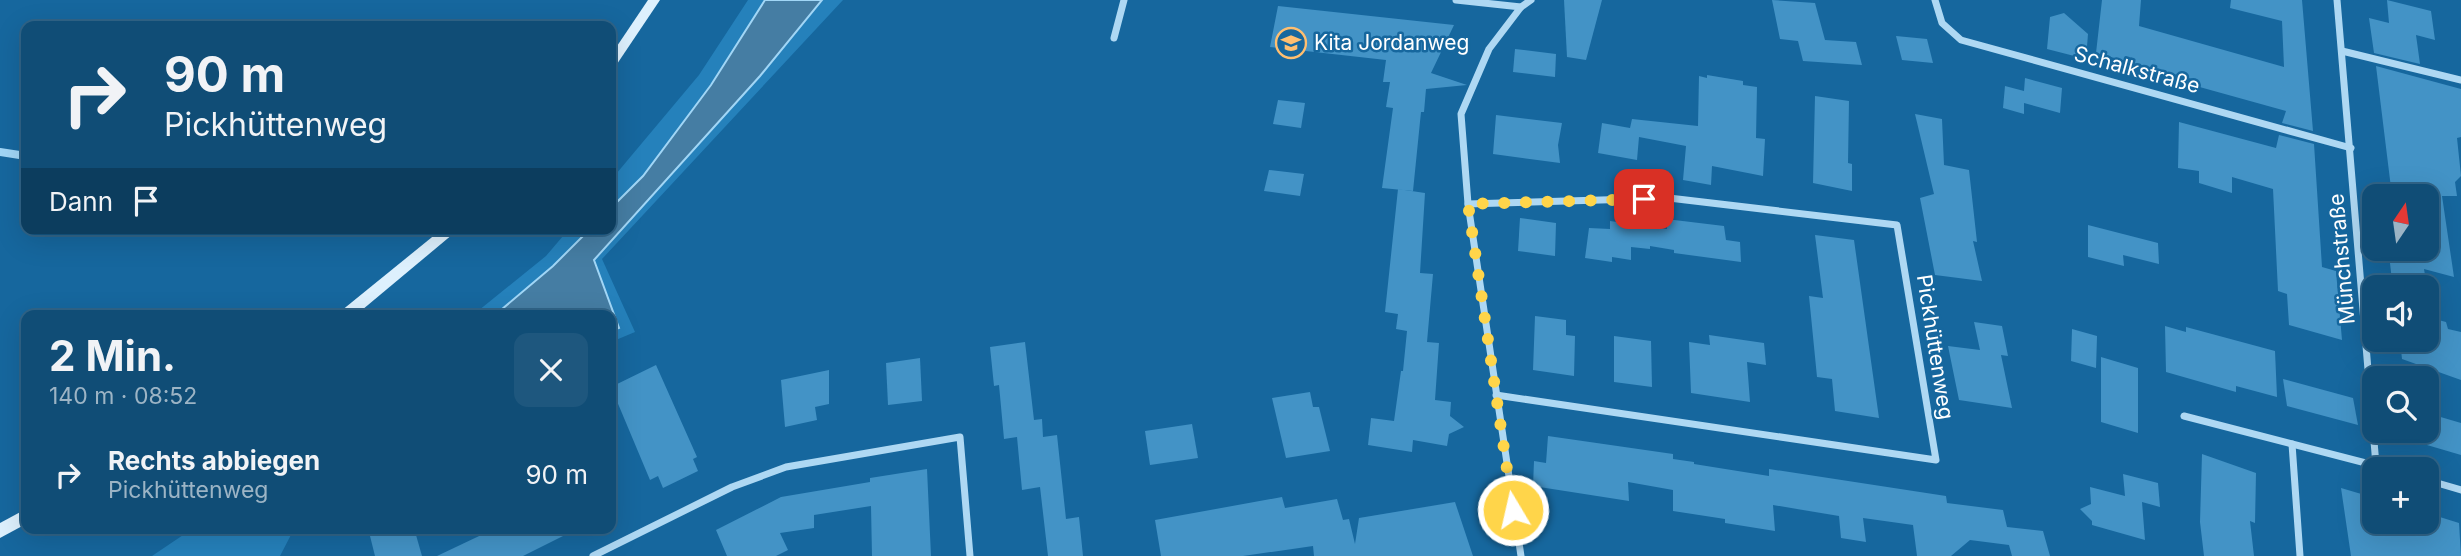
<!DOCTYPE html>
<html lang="de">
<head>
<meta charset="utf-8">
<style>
  :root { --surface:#104d76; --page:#1e577e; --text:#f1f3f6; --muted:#9cb4c5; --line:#306488 }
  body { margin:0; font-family:Inter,sans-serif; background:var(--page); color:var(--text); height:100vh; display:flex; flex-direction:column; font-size:26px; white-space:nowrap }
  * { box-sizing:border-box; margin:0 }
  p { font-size:23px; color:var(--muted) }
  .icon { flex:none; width:38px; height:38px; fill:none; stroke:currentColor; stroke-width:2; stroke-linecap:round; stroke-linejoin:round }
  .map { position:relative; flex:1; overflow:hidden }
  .details { position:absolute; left:21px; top:310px; width:595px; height:224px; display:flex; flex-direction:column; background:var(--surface); border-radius:14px; box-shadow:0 7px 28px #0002,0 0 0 2px var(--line) }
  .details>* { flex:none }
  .guide { position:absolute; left:21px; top:21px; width:595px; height:214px; border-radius:14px; box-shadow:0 7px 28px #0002,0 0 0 2px var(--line); background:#104d76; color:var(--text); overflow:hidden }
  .needle { width:46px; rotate:13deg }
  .buttons { position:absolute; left:2362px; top:184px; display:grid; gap:14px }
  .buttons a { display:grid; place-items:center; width:77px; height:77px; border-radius:14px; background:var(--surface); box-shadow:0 7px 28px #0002,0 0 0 2px var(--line); font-size:35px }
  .pin { position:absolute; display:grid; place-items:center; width:60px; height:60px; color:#fff; margin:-30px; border-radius:14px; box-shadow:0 4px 10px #0006 }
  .me { position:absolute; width:77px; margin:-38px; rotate:351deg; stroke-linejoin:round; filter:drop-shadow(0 0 5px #0008) }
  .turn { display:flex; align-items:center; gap:24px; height:147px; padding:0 28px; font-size:32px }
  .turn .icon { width:91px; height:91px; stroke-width:2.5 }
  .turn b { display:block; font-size:49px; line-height:60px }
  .then { display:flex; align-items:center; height:66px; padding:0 28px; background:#0003; gap:14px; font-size:26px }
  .round { display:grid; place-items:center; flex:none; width:74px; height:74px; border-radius:14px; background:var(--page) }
  .overview { display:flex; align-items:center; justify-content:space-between; height:119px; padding:0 28px }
  h1 { font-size:42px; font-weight:700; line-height:52px }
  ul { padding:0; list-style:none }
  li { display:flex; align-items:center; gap:21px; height:91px; padding:0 28px }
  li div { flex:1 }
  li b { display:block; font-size:26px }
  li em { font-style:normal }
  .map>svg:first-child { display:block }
</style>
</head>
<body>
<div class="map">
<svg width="2461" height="556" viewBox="0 0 2461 556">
  <rect width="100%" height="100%" fill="#16679e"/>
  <!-- green -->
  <g fill="#2581bb">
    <path d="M748,0H765L711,85L643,176L611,208V180L699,75Z"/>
    <path d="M822,0H843L602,259L635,332L611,342V331L618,328L594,260L760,76Z"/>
    <path d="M569,229H590L553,266L495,315H473L546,256Z"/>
    <path d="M192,529V528L294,529L280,556H152Z"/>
  </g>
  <!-- water -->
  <path fill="#457da3" stroke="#a1d6f6" stroke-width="2" d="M765,0H822L760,76L594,260L619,328L611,331V315H495L553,266L590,229H611V208L643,176L711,85Z"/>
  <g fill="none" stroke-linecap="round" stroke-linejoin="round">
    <!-- stream -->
    <path stroke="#a1d6f6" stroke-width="8" d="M0,152L26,156"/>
  </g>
  <!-- building -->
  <g fill="#4393c6">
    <path d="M1564,0H1602L1586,60L1567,57Z"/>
    <path d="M1772,0L1815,3L1825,40L1856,42L1862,65L1803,61L1798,41L1780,39Z"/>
    <path d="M2102,0H2141L2139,26L2284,67L2282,21L2230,8L2231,0H2302L2313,131L2282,123L2286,111L2196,86V80L2096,53Z"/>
    <path d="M2387,0L2431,11L2435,40L2416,35L2420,64L2374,53L2369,18L2389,23Z"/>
    <path d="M1278,6L1454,25L1431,73L1467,85L1426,89L1424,112H1421L1413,191L1382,188L1393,108L1386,107L1390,82H1383L1386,60L1270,47Z"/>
    <path d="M2064,13L2088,34L2086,59L2047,49L2050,17Z"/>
    <path d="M1896,36L1927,39L1933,63L1902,60Z"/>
    <path d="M1515,49L1556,54L1555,77L1513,72Z"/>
    <path d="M2376,66L2461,89V137L2457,138L2461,176L2455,182L2457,196H2442L2454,277L2424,269L2427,287H2412L2392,281L2389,254L2415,261L2414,248H2427V196H2392Z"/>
    <path d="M1707,75L1743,81V85L1757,87L1756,138L1765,139L1763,176L1712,166L1711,185L1683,180L1686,146L1639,137L1637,160L1598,153L1602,123L1630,128L1632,119L1698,126L1699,76L1707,78Z"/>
    <path d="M2025,78L2062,88L2060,113L2024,103V114L2003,108L2005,86L2024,91Z"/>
    <path d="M1815,96L1849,101L1848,163L1852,164V191L1813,183Z"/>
    <path d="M1278,100L1305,103L1301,128L1273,124Z"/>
    <path d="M1915,114L1942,119L1944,165L1969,170L1977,242L1973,241L1982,281L1935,275L1920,198L1934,194Z"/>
    <path d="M1496,115L1562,123L1558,145L1560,163L1493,154Z"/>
    <path d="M2179,122L2276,148L2279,135L2314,144L2322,267L2336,271L2342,340L2289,325L2287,294L2278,291L2273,189L2232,177V193L2199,183V171L2178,168Z"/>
    <path d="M1269,170L1304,174L1300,196L1264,191Z"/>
    <path d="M1398,189L1425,193L1420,273L1433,274L1427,342L1439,343L1435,400L1451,402L1450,416L1464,427L1449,434L1447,446L1413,440L1412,452L1368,445L1371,418L1394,421L1401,371H1403L1407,331L1396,329L1398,314L1385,312Z"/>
    <path d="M1520,218L1556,223L1555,256L1518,251Z"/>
    <path d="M1666,219L1724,226L1726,240L1740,242L1741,262L1674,253V250L1650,246V249L1631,247V260L1612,257V262L1585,258L1589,228L1610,229V221L1667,229Z"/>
    <path d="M2088,225L2158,243L2159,264L2123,255L2124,266L2088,257Z"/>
    <path d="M1815,235L1854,240L1879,418L1835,411L1832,379L1817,377L1809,296L1823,298Z"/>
    <path d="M1535,316L1566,320V335L1575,336L1574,376L1533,370Z"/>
    <path d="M2427,317L2446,322L2448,329L2461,332V380L2402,359L2400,340H2427Z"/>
    <path d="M1974,322L2002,326L2008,356L2001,355L2012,408L1959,400L1948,346L1980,350Z"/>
    <path d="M2165,326L2186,332V327L2275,351L2277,397L2236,386V392L2166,372Z"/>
    <path d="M2072,329L2097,336L2096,368L2071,361Z"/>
    <path d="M1709,335L1764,343L1766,365L1747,362L1750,402L1691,393L1689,342L1710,345Z"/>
    <path d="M1614,336L1651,341L1652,387L1614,382Z"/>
    <path d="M1025,342L1034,420L1042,419L1043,437L1057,435L1066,519L1079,517L1083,556H1048L1040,487L1022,490L1017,437L1004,439L999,385L994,386L990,347Z"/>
    <path d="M2101,357L2138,368V433L2101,422Z"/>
    <path d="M920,358L922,401L888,405L886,363Z"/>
    <path d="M656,365L697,457L693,459L698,471L663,488L658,476L650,480L611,387Z"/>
    <path d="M829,370V404L815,407L817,420L785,427L781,380Z"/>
    <path d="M2283,379L2353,398L2358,425L2287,406Z"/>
    <path d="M1310,392L1313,407H1319L1330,451L1286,458L1272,398Z"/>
    <path d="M2427,413L2461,423V455L2427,445Z"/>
    <path d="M1192,424L1198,458L1150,465L1145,431Z"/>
    <path d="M1548,436L1673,454V459L1694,462V464L1769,476V469L1946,496L1947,503L2003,510L2007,527L2043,531L2050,556H2012L2009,545L1970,540L1951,556H1917L1913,525L1863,518L1866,542L1841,538L1839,516L1773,505L1775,531L1725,523V519L1673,511V490L1628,482L1629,501L1533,486L1534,461L1546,463Z"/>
    <path d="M2202,454L2256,473L2255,523L2250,521L2254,556H2204L2200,522Z"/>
    <path d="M927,469L931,556H872L871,506L814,515V528L780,533L788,550L776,556H727L716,530L781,497L870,482V478Z"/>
    <path d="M2123,474L2158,483L2160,507L2142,502L2145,540L2092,525V521L2080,509L2091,504L2090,487L2125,496Z"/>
    <path d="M2341,488L2375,498V522H2427V513L2459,523L2461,556H2351Z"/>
    <path d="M1282,497L1285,508L1337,499L1343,520L1349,519L1355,544L1359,518L1455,502L1473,556H1314L1313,546L1243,556H1161L1155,520Z"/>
    <path d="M368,528H414L422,556H375Z"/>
    <path d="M496,528H579L523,556H437Z"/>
  </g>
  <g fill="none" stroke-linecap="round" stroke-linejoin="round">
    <!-- street -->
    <g stroke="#aed8f3" stroke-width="7">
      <path d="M1456,0L1521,7"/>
      <path d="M1935,0L1942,23L1961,40L2351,148"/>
      <path d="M2337,0L2376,465"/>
      <path d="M1114,38L1124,0"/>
      <path d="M2342,51L2461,80"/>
      <path d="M1468,204L1669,198L1897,225L1936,460L1496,395"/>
      <path d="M2184,416L2389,469"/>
      <path d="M2292,444L2300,556"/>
      <path d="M2427,480L2461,490"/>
      <path d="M593,556L732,487L786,467L960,437L970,556"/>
      <path d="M1521,556L1468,204L1461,114L1489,49L1521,7L1531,0"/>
    </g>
    <!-- secondary -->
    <g fill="#ddf0fd" fill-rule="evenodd">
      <path d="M648,0H660L615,67L611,68V55Z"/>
      <path d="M442,229H459L356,315H339L341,311Z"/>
      <path d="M26,509V524L0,538V523Z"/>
    </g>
  </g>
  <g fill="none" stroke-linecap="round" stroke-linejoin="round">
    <!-- route -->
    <path stroke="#ffd54a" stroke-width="12" stroke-dasharray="0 21.6" d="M1513,510L1468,204L1644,199"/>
  </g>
  <!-- icons -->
  <defs>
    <g id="school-ring" transform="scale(1.575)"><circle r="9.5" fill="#16679e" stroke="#ffbf70" stroke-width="1.5"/><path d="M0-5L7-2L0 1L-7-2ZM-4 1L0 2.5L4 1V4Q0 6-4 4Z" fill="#ffbf70"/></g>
  </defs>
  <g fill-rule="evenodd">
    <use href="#school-ring" x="1291" y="43"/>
  </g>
  <g text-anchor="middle" stroke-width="5" stroke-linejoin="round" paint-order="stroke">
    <!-- poi labels -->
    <g font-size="21" fill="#fff" stroke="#16679e" text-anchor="start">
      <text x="1314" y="50">Kita Jordanweg</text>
    </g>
    <!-- street labels -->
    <g font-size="21" fill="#fff" stroke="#16679e">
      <text transform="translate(2137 70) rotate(15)" y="7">Schalkstraße</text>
      <text transform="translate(2342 259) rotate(-95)" y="7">Münchstraße</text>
      <text transform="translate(1935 347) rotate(81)" y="7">Pickhüttenweg</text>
    </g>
  </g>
</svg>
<div class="buttons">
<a><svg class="needle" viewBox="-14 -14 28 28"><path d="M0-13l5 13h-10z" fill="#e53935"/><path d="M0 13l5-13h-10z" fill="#9cb4c5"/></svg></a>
<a><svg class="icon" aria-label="sound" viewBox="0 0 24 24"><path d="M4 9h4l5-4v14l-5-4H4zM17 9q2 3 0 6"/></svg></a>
<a><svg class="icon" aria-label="search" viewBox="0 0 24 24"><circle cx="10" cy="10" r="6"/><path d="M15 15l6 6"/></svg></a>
<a>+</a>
</div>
<div class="pin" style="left:1644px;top:199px;background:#d93025"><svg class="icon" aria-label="arrive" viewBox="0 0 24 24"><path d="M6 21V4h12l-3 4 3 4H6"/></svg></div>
<svg class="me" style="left:1513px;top:510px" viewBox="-20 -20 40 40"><circle r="17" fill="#ffd54a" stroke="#fff" stroke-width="3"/><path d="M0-11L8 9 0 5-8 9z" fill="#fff"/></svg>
<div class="guide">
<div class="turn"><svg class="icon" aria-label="right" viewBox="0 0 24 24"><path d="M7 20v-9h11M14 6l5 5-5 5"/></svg><div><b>90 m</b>Pickhüttenweg</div></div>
<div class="then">Dann<svg class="icon" aria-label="arrive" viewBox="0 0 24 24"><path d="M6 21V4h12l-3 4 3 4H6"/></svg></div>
</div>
<section class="details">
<div class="overview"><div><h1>2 Min.</h1><p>140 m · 08:52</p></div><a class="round"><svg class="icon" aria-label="close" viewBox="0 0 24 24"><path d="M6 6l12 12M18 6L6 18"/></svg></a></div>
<ul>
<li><svg class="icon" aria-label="right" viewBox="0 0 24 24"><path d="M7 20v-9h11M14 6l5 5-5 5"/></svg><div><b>Rechts abbiegen</b><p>Pickhüttenweg</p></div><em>90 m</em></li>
</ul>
</section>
</div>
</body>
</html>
